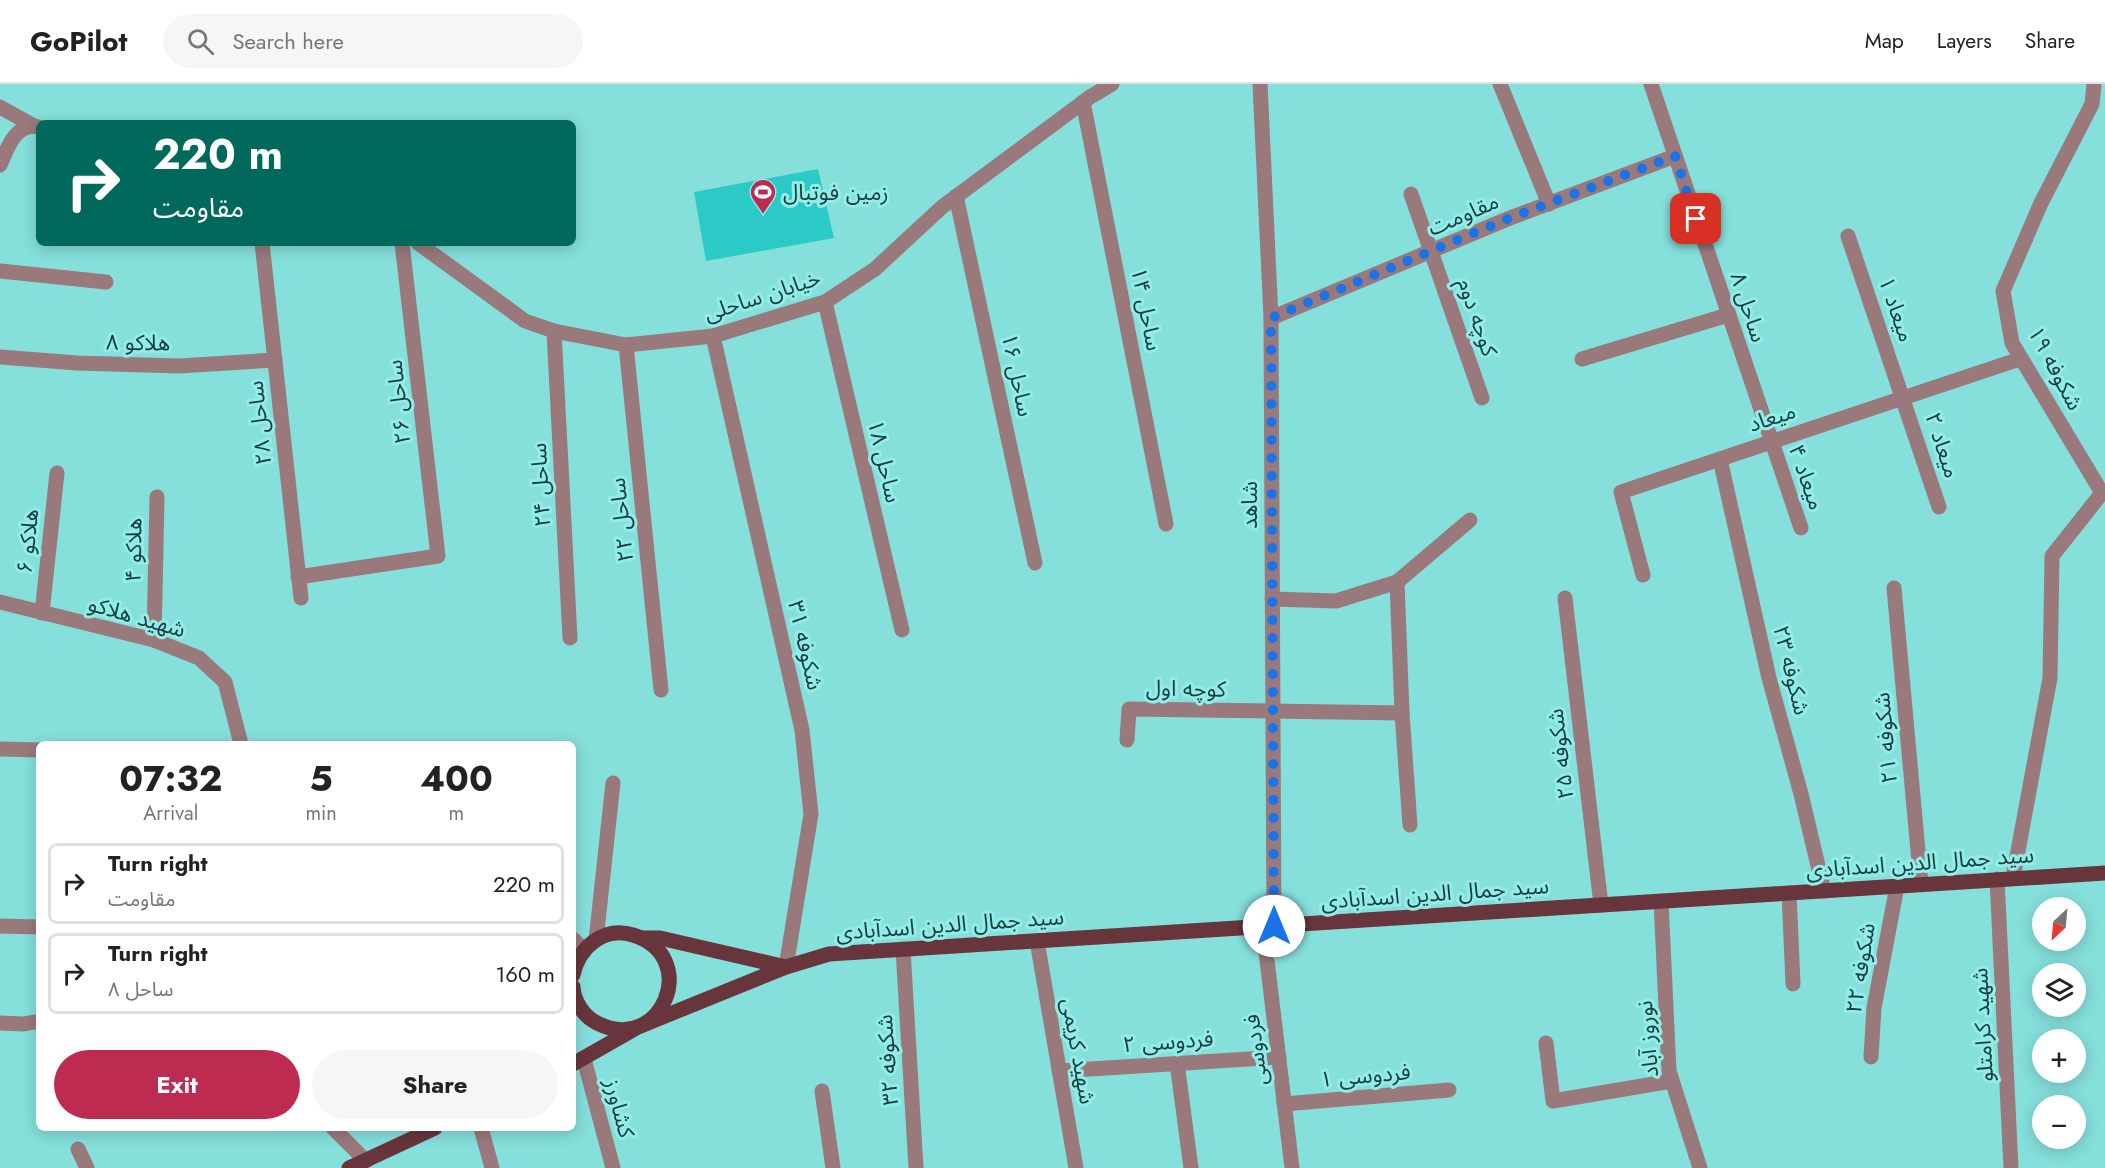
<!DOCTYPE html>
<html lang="en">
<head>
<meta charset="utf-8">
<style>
  :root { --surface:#fff; --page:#f6f6f6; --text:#222; --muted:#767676; --line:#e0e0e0; --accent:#bd2c50 }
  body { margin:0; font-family:Jost,"Noto Sans Arabic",sans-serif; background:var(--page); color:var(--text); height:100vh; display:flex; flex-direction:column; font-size:22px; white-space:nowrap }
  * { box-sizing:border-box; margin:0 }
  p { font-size:20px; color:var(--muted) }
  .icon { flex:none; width:33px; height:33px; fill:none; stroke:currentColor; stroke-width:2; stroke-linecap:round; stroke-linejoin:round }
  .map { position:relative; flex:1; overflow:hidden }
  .side { position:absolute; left:36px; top:657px; width:540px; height:390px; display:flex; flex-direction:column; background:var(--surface); border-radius:9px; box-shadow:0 3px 15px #0003 }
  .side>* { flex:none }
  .hud { position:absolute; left:36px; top:36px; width:540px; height:126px; border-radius:9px; box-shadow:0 3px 15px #0003; background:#00695c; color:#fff; overflow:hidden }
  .needle { width:39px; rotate:206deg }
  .fabs { position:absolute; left:2032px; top:813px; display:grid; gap:12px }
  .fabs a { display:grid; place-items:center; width:54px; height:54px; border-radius:50%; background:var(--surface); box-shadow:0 3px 15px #0003; font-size:30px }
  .pin { position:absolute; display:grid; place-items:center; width:51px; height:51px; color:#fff; margin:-26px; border-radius:12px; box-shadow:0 3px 9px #0006 }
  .me { position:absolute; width:66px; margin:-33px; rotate:0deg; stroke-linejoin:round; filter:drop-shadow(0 0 4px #0008) }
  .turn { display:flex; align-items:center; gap:21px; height:126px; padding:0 18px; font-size:27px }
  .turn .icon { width:78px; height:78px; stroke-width:2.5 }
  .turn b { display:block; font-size:42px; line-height:51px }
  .eta { display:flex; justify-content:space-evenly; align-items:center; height:102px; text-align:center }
  .eta b { font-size:36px; font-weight:700; line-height:42px }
  .button { display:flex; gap:12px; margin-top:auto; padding:12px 18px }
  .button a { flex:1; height:69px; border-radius:36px; background:var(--accent); color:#fff; font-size:24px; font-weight:700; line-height:69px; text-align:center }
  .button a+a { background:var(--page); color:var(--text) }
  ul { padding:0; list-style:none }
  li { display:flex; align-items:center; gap:18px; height:81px; margin:0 12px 9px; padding:0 6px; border:3px solid var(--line); border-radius:9px }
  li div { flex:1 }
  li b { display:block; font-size:22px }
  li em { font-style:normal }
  header { display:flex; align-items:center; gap:36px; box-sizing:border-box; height:84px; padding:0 30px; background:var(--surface); border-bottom:2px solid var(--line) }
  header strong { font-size:28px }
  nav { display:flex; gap:33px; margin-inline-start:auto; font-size:21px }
  .search { width:420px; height:54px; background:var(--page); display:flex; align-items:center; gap:15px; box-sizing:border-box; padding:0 21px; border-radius:33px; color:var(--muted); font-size:22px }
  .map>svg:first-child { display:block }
</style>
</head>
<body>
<header>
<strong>GoPilot</strong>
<div class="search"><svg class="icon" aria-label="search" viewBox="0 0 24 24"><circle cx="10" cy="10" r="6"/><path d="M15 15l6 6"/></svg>Search here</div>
<nav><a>Map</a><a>Layers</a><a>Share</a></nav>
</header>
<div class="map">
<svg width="2105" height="1084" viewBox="0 0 2105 1084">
  <rect width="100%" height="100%" fill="#85dfdb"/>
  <!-- green -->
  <path fill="#2ccac6" d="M818,85L834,154L706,177L694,108Z"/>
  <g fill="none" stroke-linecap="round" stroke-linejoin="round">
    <!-- minor -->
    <g stroke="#99797c" stroke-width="15">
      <path d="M1260,0L1271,234L1274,842"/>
      <path d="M1500,0L1549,120"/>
      <path d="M1651,0L1801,444"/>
      <path d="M1083,18L1166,440"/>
      <path d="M0,23L34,42"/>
      <path d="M0,81C7,65 16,37 39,43"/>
      <path d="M1411,110L1482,314"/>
      <path d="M956,112L1035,479"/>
      <path d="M1848,152L1939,423"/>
      <path d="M262,159L301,514"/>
      <path d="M418,159L525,237L554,247L626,261L713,252L825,218L875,185L942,123L1090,13L1112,0"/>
      <path d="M0,187L106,198"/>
      <path d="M825,218L902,546"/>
      <path d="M1271,234L1510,134L1675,72"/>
      <path d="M554,247L570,554"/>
      <path d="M713,252L802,646L811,730L786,883"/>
      <path d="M626,261L661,606"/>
      <path d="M0,273L77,279L179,282L275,276"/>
      <path d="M1582,275L1728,231"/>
      <path d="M1720,375L1769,594L1801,710L1824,807"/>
      <path d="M1643,491L1621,408L2020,275"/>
      <path d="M298,493L438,472L402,159"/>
      <path d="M1397,498L1402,629L1410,741"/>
      <path d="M1894,504L1921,800"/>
      <path d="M1565,514L1601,821"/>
      <path d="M1272,515L1336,517L1397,498L1470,436"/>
      <path d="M0,518L154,556L199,574L225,598L241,660"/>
      <path d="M42,529L57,389"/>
      <path d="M154,556L157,413"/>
      <path d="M1127,656L1129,625L1402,629"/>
      <path d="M0,665L39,666"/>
      <path d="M2013,794L2050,594L2052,472L2102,409L2012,259L2003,207L2041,119L2092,20L2094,0"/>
      <path d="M1997,795L2011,1084"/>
      <path d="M1789,809L1793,900"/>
      <path d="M1661,817L1669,987L1700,1084"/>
      <path d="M0,842L39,843"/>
      <path d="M1263,843L1292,1084"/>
      <path d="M573,855L584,866"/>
      <path d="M596,856L613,699"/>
      <path d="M1037,857L1076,1084"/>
      <path d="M903,865L916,1084"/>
      <path d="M0,939L24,940L39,937"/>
      <path d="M1546,959L1553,1017L1672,997"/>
      <path d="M1871,973L1874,924L1897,802"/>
      <path d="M584,975L613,1084"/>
      <path d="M1177,979L1191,1084"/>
      <path d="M1059,987L1279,973"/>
      <path d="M822,1007L833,1084"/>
      <path d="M1284,1020L1449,1006"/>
      <path d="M333,1044L366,1077"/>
      <path d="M481,1044L492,1084"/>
      <path d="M78,1065L87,1084"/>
    </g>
    <!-- major -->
    <g stroke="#69353c" stroke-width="15">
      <path d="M643,854H660L786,883"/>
      <path d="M573,891C579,863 604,842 633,851C702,872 662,972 597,939C583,932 574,917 573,903"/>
      <path d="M573,980L638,943L786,883L829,870L2105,789"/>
      <path d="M349,1084L435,1044"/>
    </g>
  </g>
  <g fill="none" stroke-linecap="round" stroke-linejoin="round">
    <!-- route -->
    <path stroke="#1a73e8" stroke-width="10" stroke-dasharray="0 18" d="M1274,842L1271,234L1510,134L1675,72L1696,135"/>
  </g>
  <!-- icons -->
  <defs>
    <g id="stadium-pin" transform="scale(1.35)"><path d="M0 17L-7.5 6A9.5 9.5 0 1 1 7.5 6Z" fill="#bd2c50" stroke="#92ece8"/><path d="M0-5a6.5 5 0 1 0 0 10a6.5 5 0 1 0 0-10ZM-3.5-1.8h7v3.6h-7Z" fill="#fff"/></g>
  </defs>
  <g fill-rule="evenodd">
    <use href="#stadium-pin" x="763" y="108"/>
  </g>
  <g text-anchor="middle" stroke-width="6" stroke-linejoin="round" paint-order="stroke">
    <!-- poi labels -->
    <g font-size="22" fill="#183e3d" stroke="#92ece8" text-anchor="start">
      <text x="783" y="116">زمین فوتبال</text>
    </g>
    <!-- street labels -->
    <g font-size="22" fill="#183e3d" stroke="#92ece8">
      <text transform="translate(1463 130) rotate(-23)" y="8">مقاومت</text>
      <text transform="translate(762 211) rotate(-18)" y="8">خیابان ساحلی</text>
      <text transform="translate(1749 223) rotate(72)" y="8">ساحل ۸</text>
      <text transform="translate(1147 225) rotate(79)" y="8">ساحل ۱۴</text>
      <text transform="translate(1897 225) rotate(71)" y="8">میعاد ۱</text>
      <text transform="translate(1478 233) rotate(71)" y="8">کوچه دوم</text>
      <text transform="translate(138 258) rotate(1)" y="8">هلاکو ۸</text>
      <text transform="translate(2056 284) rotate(62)" y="8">شکوفه ۱۹</text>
      <text transform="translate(1018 291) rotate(78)" y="8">ساحل ۱۶</text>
      <text transform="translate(398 318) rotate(-96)" y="8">ساحل ۲۶</text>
      <text transform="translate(1772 333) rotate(-18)" y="8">میعاد</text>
      <text transform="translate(259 339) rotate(-96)" y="8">ساحل ۲۸</text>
      <text transform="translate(1943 361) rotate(72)" y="8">میعاد ۲</text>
      <text transform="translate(885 377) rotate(77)" y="8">ساحل ۱۸</text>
      <text transform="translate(1807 393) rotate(71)" y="8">میعاد ۴</text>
      <text transform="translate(540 401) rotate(-93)" y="8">ساحل ۲۴</text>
      <text transform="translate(1249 421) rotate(-90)" y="8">شاهد</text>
      <text transform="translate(621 436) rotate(-96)" y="8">ساحل ۲۲</text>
      <text transform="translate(27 457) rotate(-84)" y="8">هلاکو ۶</text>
      <text transform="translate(133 466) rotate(-89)" y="8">هلاکو ۴</text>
      <text transform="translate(137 532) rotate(16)" y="8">شهید هلاکو</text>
      <text transform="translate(806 561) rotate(77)" y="8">شکوفه ۳۱</text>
      <text transform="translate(1792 586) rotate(76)" y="8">شکوفه ۲۳</text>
      <text transform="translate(1186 604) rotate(1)" y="8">کوچه اول</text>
      <text transform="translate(1885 654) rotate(-95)" y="8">شکوفه ۲۱</text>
      <text transform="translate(1560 670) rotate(-97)" y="8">شکوفه ۲۵</text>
      <text transform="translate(1920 778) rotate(-4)" y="8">سید جمال الدین اسدآبادی</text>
      <text transform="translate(1435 809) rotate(-4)" y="8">سید جمال الدین اسدآبادی</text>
      <text transform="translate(950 840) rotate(-4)" y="8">سید جمال الدین اسدآبادی</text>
      <text transform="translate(1860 884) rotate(-81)" y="8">شکوفه ۲۲</text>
      <text transform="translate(1982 941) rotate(-93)" y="8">شهید کرامتلو</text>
      <text transform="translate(1647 955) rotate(-95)" y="8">نوروز آباد</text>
      <text transform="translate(1168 957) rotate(-4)" y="8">فردوسی ۲</text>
      <text transform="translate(1255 966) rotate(-97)" y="8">فردوسی</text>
      <text transform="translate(1079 967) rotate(80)" y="8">شهید کریمی</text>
      <text transform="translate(887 976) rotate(-94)" y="8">شکوفه ۳۲</text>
      <text transform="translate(1365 991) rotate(-5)" y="8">فردوسی ۱</text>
      <text transform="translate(620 1024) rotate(75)" y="8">کشاورز</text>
    </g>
  </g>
</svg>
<div class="fabs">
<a><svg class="needle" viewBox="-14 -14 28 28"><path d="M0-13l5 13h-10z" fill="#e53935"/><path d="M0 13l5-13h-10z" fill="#767676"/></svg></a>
<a><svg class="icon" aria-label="layers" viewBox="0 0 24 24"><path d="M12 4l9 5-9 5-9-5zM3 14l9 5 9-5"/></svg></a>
<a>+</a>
<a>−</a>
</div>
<div class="pin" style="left:1696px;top:135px;background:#d93025"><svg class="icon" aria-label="arrive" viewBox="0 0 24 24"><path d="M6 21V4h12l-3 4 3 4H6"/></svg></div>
<svg class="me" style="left:1274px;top:842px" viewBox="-20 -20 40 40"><circle r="19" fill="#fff"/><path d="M0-13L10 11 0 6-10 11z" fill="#1a73e8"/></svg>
<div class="hud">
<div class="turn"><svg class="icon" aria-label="right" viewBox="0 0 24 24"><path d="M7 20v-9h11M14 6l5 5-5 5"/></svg><div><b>220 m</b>مقاومت</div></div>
</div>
<section class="side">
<div class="eta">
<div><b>07:32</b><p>Arrival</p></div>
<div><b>5</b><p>min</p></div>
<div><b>400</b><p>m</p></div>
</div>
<ul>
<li><svg class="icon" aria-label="right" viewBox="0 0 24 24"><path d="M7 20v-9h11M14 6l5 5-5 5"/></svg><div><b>Turn right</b><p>مقاومت</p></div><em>220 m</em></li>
<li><svg class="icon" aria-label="right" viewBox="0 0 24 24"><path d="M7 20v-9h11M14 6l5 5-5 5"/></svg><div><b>Turn right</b><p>ساحل ۸</p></div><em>160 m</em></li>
</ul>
<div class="button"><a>Exit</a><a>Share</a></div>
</section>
</div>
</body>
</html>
